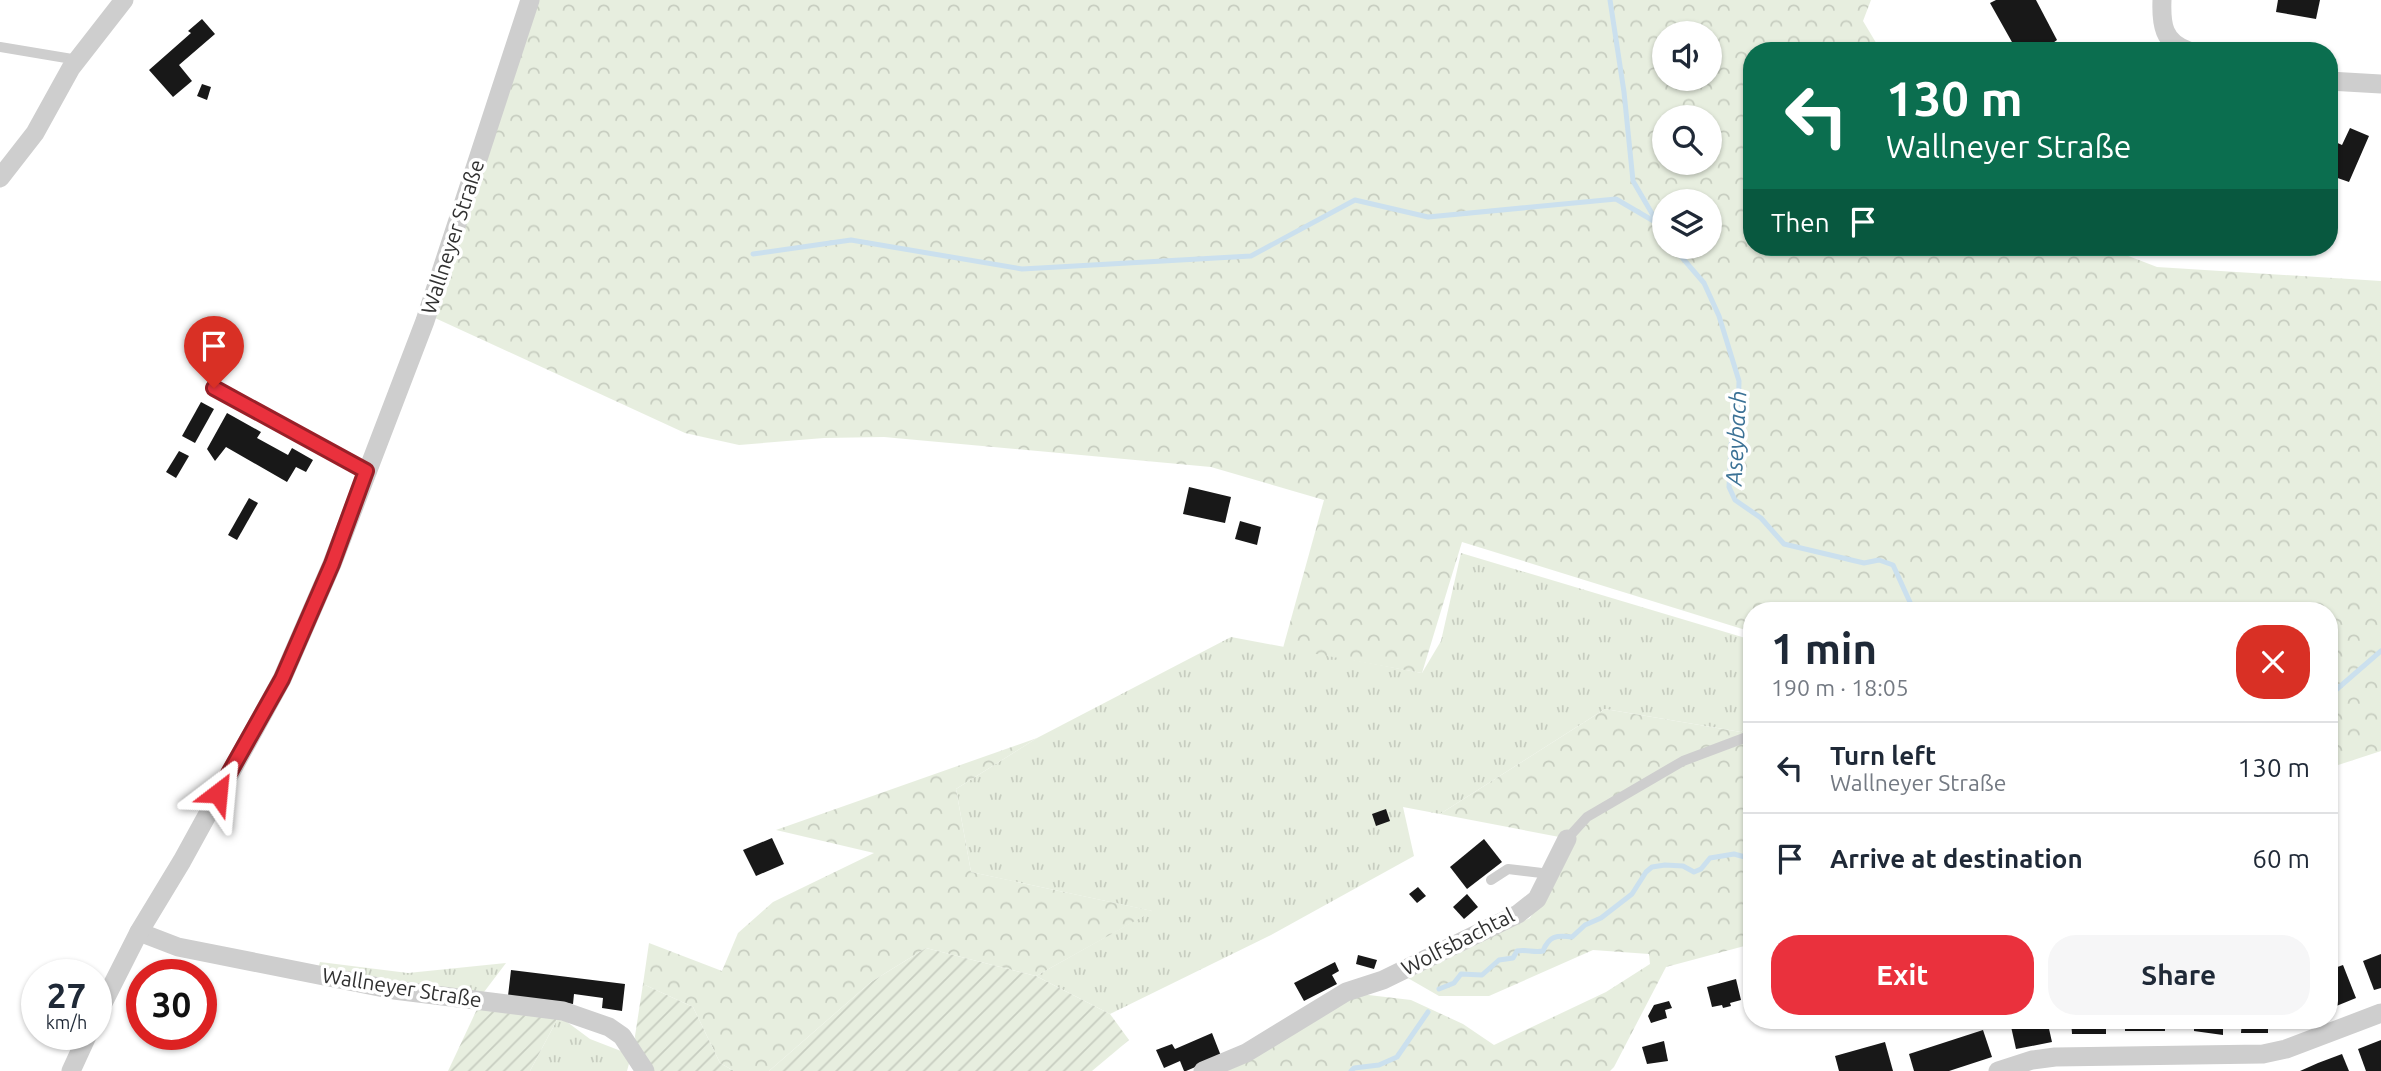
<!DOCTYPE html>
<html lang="en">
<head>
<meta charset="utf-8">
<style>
  :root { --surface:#fff; --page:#f6f6f7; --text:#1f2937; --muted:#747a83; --line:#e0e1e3; --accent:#ea313d }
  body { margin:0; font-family:Ubuntu,sans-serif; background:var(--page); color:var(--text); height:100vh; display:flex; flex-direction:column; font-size:26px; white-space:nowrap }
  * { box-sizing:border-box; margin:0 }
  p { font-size:23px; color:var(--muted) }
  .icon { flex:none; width:38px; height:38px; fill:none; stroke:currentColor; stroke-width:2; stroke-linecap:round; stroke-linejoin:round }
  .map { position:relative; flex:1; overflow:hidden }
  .drawer { position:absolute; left:1743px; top:602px; width:595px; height:427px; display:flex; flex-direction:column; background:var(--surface); border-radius:28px; box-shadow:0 2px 5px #0004 }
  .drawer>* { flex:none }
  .top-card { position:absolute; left:1743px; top:42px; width:595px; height:214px; border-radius:28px; box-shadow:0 2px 5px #0004; background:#0b6e4f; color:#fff; overflow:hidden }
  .fabs { position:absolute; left:1652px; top:21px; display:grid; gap:14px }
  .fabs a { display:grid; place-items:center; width:70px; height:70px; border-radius:50%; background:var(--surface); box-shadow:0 2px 5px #0004; font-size:35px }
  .speed { position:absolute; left:21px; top:959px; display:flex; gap:14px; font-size:35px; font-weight:700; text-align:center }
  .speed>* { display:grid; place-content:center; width:91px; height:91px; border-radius:50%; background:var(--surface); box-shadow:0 2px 5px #0004; line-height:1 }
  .speed small { font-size:18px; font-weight:400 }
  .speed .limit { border:10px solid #d22; background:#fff; color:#111 }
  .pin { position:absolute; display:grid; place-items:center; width:60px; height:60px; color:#fff; margin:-72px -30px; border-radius:50% 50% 50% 0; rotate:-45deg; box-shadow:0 0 7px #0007 }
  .pin .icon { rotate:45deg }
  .me { position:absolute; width:77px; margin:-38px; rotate:29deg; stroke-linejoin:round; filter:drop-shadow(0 0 5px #0008) }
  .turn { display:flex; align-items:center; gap:24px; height:147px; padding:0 28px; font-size:32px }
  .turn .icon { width:91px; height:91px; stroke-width:2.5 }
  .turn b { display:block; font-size:49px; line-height:60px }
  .then { display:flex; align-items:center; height:66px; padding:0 28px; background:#0003; gap:14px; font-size:26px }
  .round { display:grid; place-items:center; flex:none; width:74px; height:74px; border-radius:28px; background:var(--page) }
  .overview { display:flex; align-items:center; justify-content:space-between; height:119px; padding:0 28px }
  h1 { font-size:42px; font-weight:600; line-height:52px }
  .cta { display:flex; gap:14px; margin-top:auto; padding:14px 28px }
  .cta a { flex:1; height:80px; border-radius:28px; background:var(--accent); color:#fff; font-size:28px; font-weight:600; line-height:80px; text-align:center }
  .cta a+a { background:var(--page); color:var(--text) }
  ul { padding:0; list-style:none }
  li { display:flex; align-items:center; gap:21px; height:91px; padding:0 28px; border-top:2px solid var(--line) }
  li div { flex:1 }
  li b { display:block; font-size:26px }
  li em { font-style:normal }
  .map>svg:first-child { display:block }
</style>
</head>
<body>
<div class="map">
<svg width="2381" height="1071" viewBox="0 0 2381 1071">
  <defs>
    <pattern id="grass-tufts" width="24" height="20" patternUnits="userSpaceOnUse" patternTransform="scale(1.75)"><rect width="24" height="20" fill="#e7eedf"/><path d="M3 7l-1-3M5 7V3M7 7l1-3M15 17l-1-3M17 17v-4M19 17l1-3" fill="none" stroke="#c7cdc0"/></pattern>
    <pattern id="forest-crowns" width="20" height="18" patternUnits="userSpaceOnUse" patternTransform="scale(1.75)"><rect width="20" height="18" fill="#e7eedf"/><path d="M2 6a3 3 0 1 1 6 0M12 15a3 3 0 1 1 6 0" fill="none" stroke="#c7cdc0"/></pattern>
    <pattern id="garden-furrows" width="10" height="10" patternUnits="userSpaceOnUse" patternTransform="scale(1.75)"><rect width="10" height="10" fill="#e7eedf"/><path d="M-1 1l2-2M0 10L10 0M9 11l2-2" fill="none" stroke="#c7cdc0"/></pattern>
  </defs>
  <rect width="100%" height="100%" fill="#fff"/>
  <!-- grass -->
  <g fill="url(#grass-tufts)">
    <path d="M1461,553L1752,640V720L1741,732L1605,709L1440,814L1403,807L1414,856L1271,935L1110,1014L1036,976L1152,911L971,872L956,789L1037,738L1231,637L1422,673L1441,641Z"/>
    <path d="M320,962L408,973L506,963L481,996L318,968Z"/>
    <path d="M559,1016L590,1039L621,1051L630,1060L627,1071H530Z"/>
  </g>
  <!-- forest -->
  <g fill="url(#forest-crowns)" fill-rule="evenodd">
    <path d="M536,0H1871L1863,21L1881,51H1752V247H2105L2157,267L2381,281V751L2329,768V611H1752V632L1462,542L1422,673L1283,648L1324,500L1211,467L884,437L824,438L739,445L685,433L435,318ZM1664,33H1710V79H1664ZM1664,117H1710V163H1664ZM1664,201H1710V247H1664Z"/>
    <path d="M1605,709L1741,732L1752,720V944L1666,967L1614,1067L1610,1071H1222L1360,994L1411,1000L1463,1024L1494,1045L1606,992L1650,964L1649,954L1593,950L1489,996H1439L1406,977L1530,918L1575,840L1440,814Z"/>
    <path d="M1037,738L956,789L971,872L1153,911L1036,976L926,948L871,982L769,1071H734L720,1063L693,1007L643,984L649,943L722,971L738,933L773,902L874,853L776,830Z"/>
  </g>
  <!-- garden -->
  <g fill="url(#garden-furrows)">
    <path d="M926,948L1036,976L1110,1014L1129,1040L1092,1071H769L871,982Z"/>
    <path d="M643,984L693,1007L720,1063L734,1071H650L636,1050L635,1036Z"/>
    <path d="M478,1007L559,1016L530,1071H448Z"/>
  </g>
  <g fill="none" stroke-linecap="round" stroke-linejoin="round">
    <!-- stream -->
    <g stroke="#cbe0ee" stroke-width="5">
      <path d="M1610,0L1624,92L1633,181L1664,234"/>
      <path d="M1673,247L1704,283L1719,316L1739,381L1738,425L1731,444L1729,487L1735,500L1761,518L1784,544L1864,563L1879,560L1893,565L1914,611"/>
      <path d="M753,254L851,240L1022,269L1251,256L1355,200L1428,217L1616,199L1657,223"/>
      <path d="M2329,696L2381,651"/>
      <path d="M1439,989L1454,983L1461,974L1482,975L1499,960L1513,958L1517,951C1526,949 1534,953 1543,951C1549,936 1556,935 1572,937L1585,925L1601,918L1632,894L1646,872L1652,867L1665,865L1683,866L1694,872L1701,869L1710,858L1734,854L1752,859"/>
      <path d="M1351,1071L1354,1068L1379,1065L1397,1057L1428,1012"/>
    </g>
  </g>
  <!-- building -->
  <g fill="#181818">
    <path d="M1996,0H2036L2057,40L2042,51H2017L1990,3Z"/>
    <path d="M2278,0H2320L2316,19L2276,12Z"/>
    <path d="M202,19L215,34L179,65L192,81L173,97L149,70L191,33L188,31Z"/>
    <path d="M202,84L211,87L207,100L197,96Z"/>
    <path d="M2350,128L2369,136L2349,182L2329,175V139L2342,145Z"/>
    <path d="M201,402L214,409L195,443L182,436Z"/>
    <path d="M227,413L261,432L257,438L288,455L292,448L313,460L306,472L296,467L287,482L226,447L215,461L207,449Z"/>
    <path d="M179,451L189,456L176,478L166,472Z"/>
    <path d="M1189,487L1231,497L1225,523L1183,514Z"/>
    <path d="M249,498L258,503L237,540L228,535Z"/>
    <path d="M1240,521L1261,527L1257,545L1235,539Z"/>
    <path d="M1386,809L1390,821L1376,826L1372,814Z"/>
    <path d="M772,838L784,864L756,876L743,850Z"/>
    <path d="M1484,839L1502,862L1467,889L1450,867Z"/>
    <path d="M1418,887L1426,896L1417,903L1409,894Z"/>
    <path d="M1467,894L1478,907L1464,919L1453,907Z"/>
    <path d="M2381,954V988L2374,990L2363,961Z"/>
    <path d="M1358,955L1377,960L1374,969L1356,964Z"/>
    <path d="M1335,962L1339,971L1332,975L1337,984L1304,1001L1294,983Z"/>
    <path d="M2343,965L2356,998L2329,1009V970Z"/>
    <path d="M511,970L625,984L622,1011L602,1008L603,998L574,994L573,1004L508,996Z"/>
    <path d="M1736,979L1741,1000L1730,1003L1731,1006L1723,1008L1722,1005L1712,1007L1707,987Z"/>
    <path d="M1669,1001L1672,1008L1665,1010L1667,1018L1651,1023L1648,1016L1654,1005Z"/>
    <path d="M2017,1020H2047L2052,1042L2016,1049L2010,1022Z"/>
    <path d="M2071,1020H2106V1034H2072Z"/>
    <path d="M2125,1020H2173V1029H2165V1031H2125Z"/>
    <path d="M2194,1020H2223V1035L2194,1031Z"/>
    <path d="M2242,1020H2268V1033H2241Z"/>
    <path d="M1983,1030L1992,1057L1949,1071H1914L1909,1054Z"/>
    <path d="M1212,1033L1221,1056L1186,1071H1184L1180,1061L1164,1068L1156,1050L1172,1044L1175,1049Z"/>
    <path d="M2381,1040V1071H2366L2358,1049Z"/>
    <path d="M1664,1041L1668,1061L1647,1064L1642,1047Z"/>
    <path d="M1885,1042L1893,1071H1839L1835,1056Z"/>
    <path d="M2342,1054L2349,1071H2300L2318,1063Z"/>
  </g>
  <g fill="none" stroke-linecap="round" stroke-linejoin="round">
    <!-- lane -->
    <g stroke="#cecece" stroke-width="10">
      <path d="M0,47L78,60"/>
      <path d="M214,388L366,471"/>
      <path d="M1567,839L1587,817L1683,761L1752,735"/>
      <path d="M1491,880L1508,869L1550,874"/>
    </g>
    <!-- street -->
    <g stroke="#cecece" stroke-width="19">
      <path d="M2162,0C2161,24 2163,43 2189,51"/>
      <path d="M2329,81L2381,84"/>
      <path d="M0,178L35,133L71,68L124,0"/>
      <path d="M139,932L178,947L394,990L563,1011L609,1027L622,1036L645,1071"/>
      <path d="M96,1017L139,932L182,861L282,679L332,564L425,321L530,0"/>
      <path d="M71,1071L88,1034"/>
      <path d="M1203,1071L1246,1053L1346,992L1383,980L1518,914L1537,899L1567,839"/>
      <path d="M1998,1071L2032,1060L2055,1057L2263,1054L2286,1049L2381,1013"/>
    </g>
  </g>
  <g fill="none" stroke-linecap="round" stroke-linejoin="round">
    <!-- route casing -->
    <g stroke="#982028" stroke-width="18">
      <path id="route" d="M214,388L366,471L332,564L282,679L218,793"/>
    </g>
    <!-- route -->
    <use href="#route" stroke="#ea313d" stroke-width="12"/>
  </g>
  <g text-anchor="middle" stroke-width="7" stroke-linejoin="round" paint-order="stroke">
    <!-- street labels -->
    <g font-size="21" fill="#313131" stroke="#fff">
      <text transform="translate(453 237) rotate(-72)" y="7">Wallneyer Straße</text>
      <text transform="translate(1458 942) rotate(-27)" y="7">Wolfsbachtal</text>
      <text transform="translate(402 988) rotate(9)" y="7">Wallneyer Straße</text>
    </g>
    <!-- water labels -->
    <g font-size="23" font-style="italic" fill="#3c7296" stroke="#fff">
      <text transform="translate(1736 438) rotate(-87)" y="8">Aseybach</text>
    </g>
  </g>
</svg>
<div class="fabs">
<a><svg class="icon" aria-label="sound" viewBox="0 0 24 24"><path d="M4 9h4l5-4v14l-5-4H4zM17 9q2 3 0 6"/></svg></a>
<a><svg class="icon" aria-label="search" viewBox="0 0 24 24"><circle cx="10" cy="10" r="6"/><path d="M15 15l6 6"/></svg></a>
<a><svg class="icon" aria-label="layers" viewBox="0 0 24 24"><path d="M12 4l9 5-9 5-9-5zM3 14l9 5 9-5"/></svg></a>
</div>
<div class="speed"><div>27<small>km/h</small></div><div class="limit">30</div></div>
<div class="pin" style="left:214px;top:388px;background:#d93025"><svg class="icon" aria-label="arrive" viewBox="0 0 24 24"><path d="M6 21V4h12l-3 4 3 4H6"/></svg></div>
<svg class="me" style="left:218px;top:793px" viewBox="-20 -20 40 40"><path d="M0-17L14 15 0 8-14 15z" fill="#ea313d" stroke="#fff" stroke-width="4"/></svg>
<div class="top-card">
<div class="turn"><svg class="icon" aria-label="left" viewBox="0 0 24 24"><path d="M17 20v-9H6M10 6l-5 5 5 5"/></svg><div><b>130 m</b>Wallneyer Straße</div></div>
<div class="then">Then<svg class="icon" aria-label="arrive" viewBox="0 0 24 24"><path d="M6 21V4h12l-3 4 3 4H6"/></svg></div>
</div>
<section class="drawer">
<div class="overview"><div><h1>1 min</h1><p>190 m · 18:05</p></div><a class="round" style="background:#d93025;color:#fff"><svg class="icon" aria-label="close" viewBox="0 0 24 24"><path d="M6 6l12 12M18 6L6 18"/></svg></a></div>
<ul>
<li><svg class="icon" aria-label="left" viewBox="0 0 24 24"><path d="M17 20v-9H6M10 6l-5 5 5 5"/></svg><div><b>Turn left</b><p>Wallneyer Straße</p></div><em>130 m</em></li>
<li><svg class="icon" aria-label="arrive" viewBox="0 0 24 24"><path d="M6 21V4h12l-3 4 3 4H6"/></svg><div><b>Arrive at destination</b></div><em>60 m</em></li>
</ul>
<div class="cta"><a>Exit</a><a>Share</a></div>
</section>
</div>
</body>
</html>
